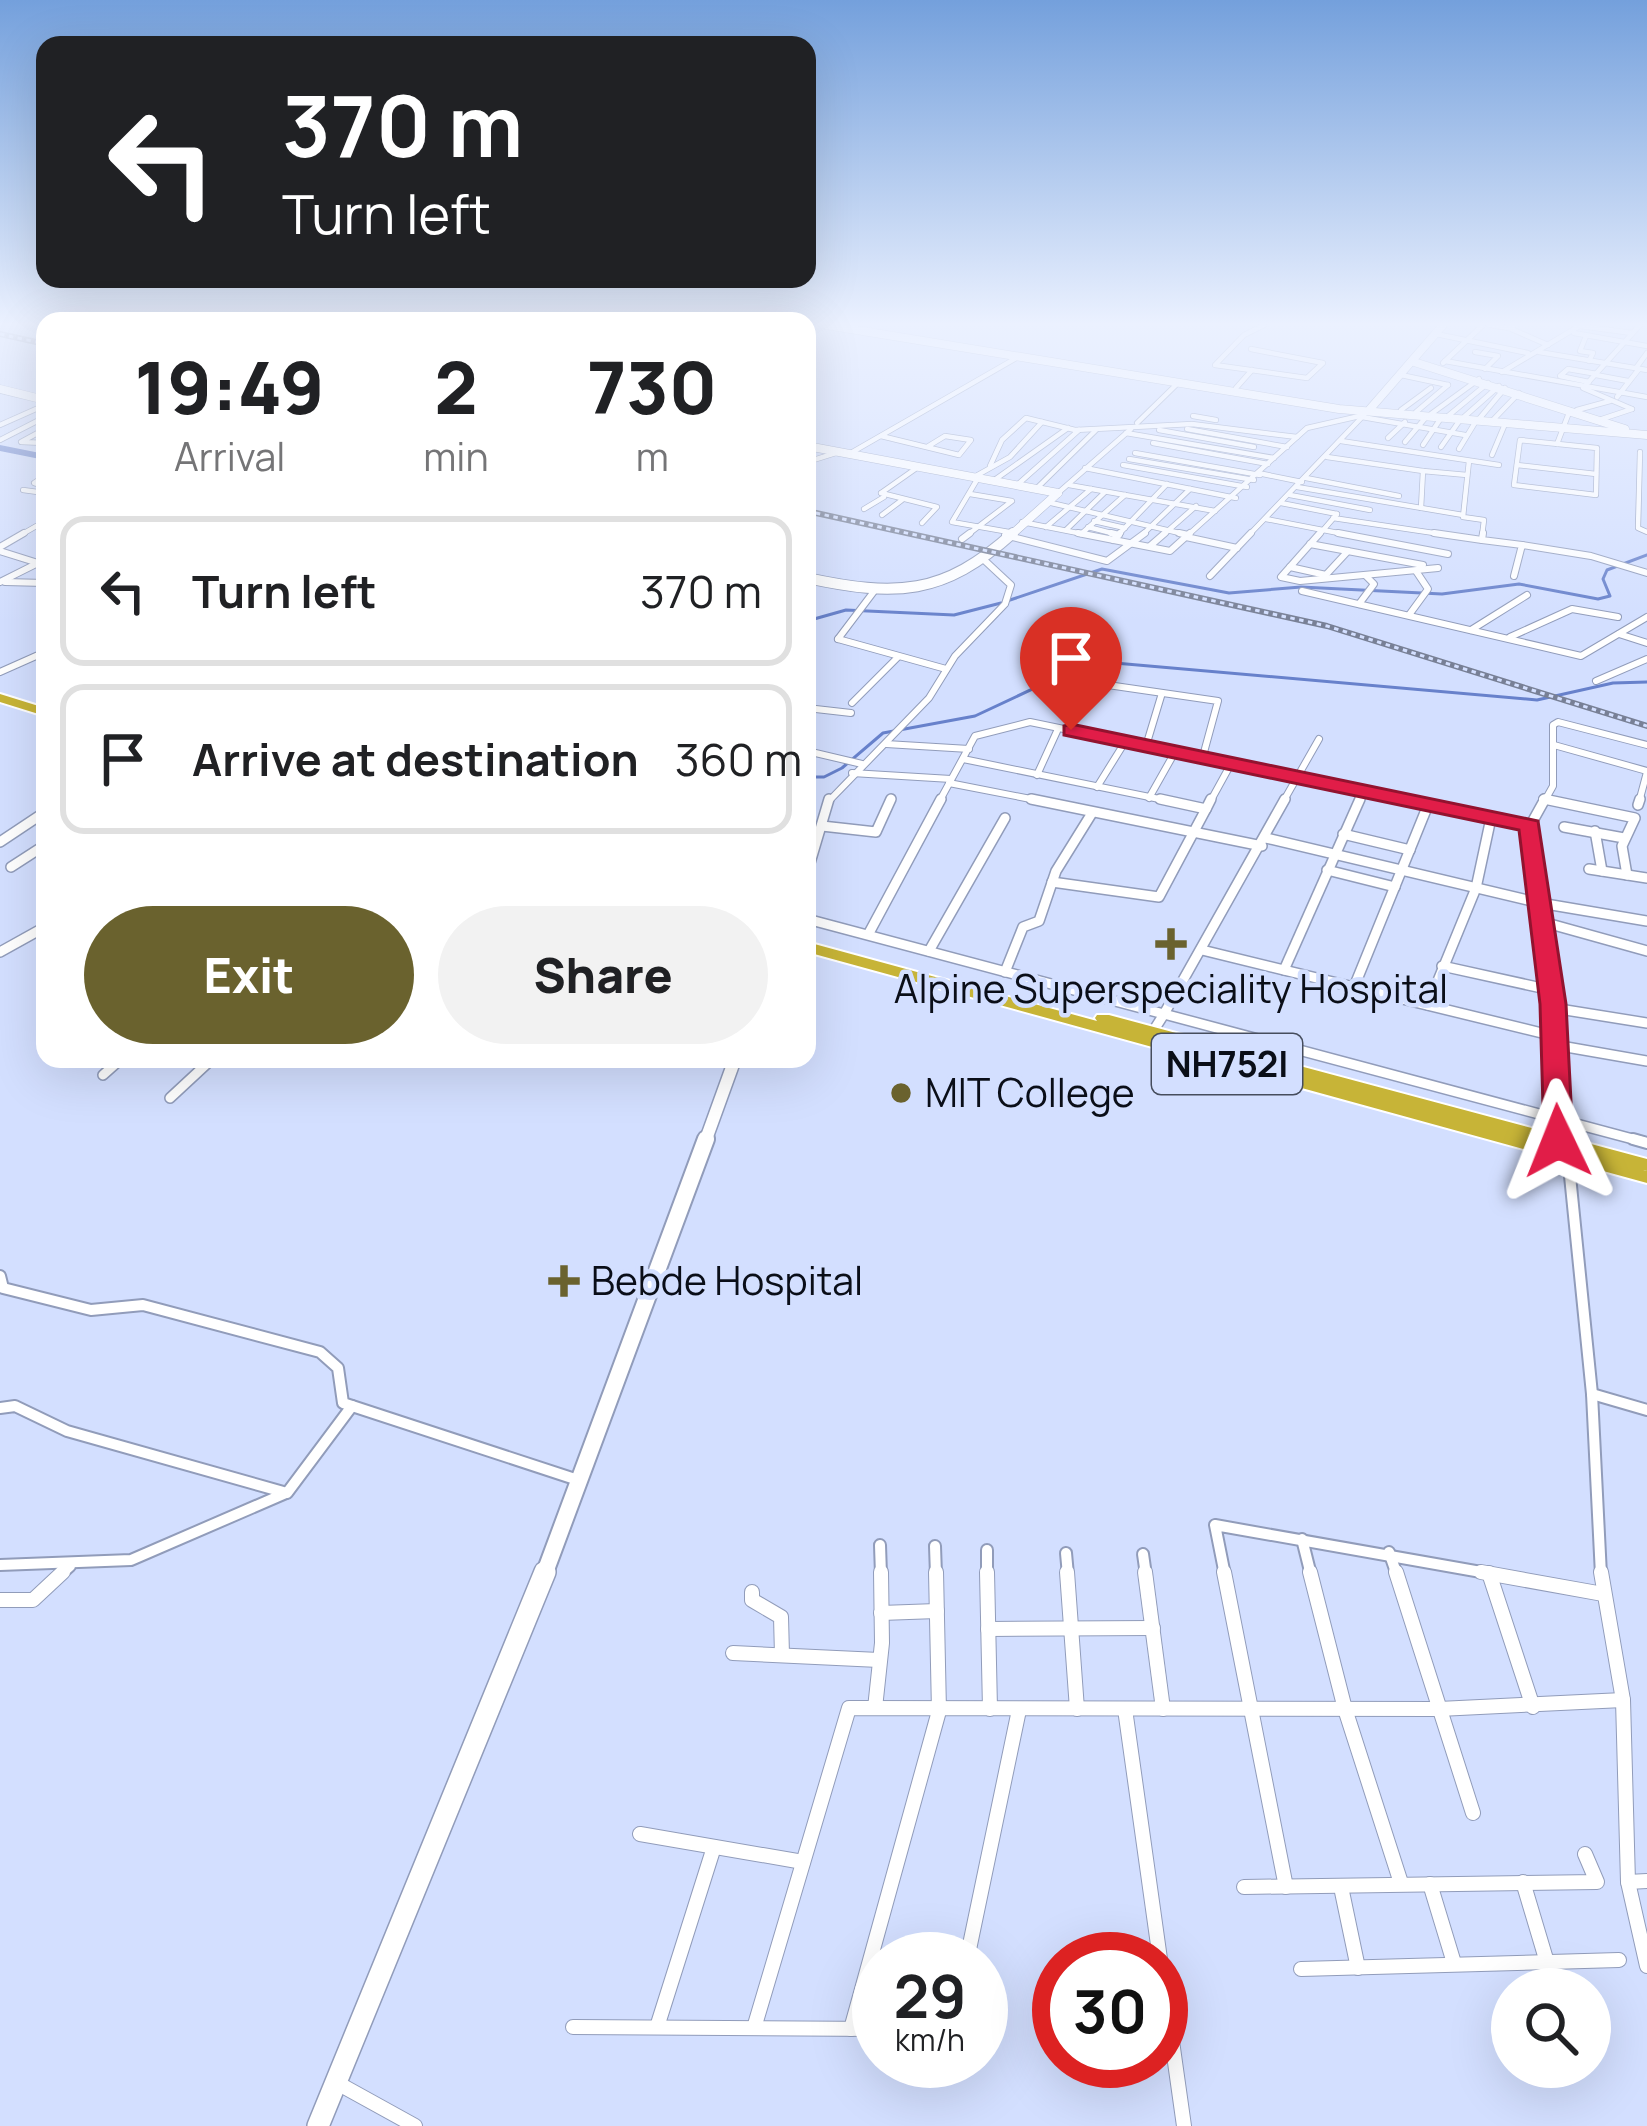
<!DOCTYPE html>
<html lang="en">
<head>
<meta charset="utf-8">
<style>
  :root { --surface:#fff; --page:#f2f2f2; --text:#202124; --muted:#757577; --line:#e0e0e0; --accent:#6a622e }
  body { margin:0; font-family:Manrope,sans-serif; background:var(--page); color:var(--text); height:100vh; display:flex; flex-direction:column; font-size:45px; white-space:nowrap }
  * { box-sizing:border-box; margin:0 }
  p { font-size:39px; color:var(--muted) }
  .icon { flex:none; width:66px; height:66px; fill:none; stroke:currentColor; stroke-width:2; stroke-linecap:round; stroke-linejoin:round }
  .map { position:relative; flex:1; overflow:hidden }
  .panel { position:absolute; left:36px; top:312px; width:780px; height:756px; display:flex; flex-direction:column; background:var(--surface); border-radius:24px; box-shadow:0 12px 48px #0002 }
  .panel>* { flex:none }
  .banner { position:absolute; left:36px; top:36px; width:780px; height:252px; border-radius:24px; box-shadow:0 12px 48px #0002; background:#202124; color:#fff; overflow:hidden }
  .tools { position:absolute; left:1491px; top:1968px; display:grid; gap:24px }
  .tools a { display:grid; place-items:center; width:120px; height:120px; border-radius:50%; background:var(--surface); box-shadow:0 12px 48px #0002; font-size:60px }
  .speed { position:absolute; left:852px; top:1932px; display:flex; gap:24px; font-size:60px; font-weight:700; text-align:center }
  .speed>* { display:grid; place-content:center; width:156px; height:156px; border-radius:50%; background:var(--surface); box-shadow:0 12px 48px #0002; line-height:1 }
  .speed small { font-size:30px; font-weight:400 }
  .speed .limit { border:18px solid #d22; background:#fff; color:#111 }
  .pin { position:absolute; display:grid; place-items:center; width:102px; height:102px; color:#fff; margin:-123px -51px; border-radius:50% 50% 50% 0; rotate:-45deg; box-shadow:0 0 12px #0007 }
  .pin .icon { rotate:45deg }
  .me { position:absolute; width:132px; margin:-66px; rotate:358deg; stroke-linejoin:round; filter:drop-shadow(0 0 9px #0008) }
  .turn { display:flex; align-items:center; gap:42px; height:252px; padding:0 48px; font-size:54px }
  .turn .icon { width:156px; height:156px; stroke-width:2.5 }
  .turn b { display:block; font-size:84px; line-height:102px }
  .eta { display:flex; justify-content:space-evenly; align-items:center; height:204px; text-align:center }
  .eta b { font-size:72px; font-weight:800; line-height:84px }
  .cta { display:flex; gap:24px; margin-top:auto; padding:24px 48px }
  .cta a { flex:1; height:138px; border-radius:72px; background:var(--accent); color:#fff; font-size:48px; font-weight:800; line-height:138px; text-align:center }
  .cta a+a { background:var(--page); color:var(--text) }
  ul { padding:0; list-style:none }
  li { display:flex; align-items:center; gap:36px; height:150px; margin:0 24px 18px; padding:0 24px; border:6px solid var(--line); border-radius:24px }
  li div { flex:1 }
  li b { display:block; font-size:45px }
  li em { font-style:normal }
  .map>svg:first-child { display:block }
</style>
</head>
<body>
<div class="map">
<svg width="1647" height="2126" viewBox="0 0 1647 2126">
  <rect width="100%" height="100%" fill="#d3dfff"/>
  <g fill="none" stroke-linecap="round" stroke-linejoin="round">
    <!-- stream -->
    <g stroke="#6781cb" stroke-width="3">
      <path d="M1010,600L1102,569L1229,593L1301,587L1442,594L1519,584L1598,599L1610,596L1603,579L1607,570L1647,555"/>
      <path d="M807,621L846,610L954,615L1001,603"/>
      <path d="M807,777H824L842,768L883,733L975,716L1092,661L1537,700L1613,683L1647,682"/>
    </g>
    <!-- river -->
    <path fill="#6781cb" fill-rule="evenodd" d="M0,445L45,454V460L0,451Z"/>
    <!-- street-far4 casing -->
    <g stroke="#919cba" stroke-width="6">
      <g id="street-far4">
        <path d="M1490,325L1509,328"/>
        <path d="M1515,325L1509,328L1548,345"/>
        <path d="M1580,326L1632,333"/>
        <path d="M807,328L812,325"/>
        <path d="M1574,333L1647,346"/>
        <path d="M1436,334L1528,353"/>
        <path d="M1586,336L1580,351L1593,353L1589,361"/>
        <path d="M1251,349L1323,363L1307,378L1215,365L1244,335L1264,325"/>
        <path d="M1475,352L1498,356L1485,369"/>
        <path d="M1539,352L1647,370"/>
        <path d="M1445,361L1647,397"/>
        <path d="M1443,363L1483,325"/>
        <path d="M1636,368L1647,353"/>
        <path d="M1502,372L1581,325"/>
        <path d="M1401,375L1448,385"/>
        <path d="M1596,375L1628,381"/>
        <path d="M1589,382L1560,376L1568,369L1597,374"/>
        <path d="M1236,388L1252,370"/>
        <path d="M1617,397L1639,369"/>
        <path d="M1632,409L1583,388L1640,325"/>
        <path d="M1401,410L1431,388"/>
        <path d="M1577,410L1610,401"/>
        <path d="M1416,412L1448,385"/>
        <path d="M1431,414L1479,379"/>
        <path d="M1193,416L1216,420"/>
        <path d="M1448,416L1488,383"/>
        <path d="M1362,417L1465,435"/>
        <path d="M1464,417L1499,386"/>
        <path d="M1479,419L1505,388"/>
        <path d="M1602,419L1632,409"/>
        <path d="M1493,420L1519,393"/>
        <path d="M1137,423L1178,383"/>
        <path d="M0,425L45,405"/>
        <path d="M45,429L21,442L45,443"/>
        <path d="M1187,429L1287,447"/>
        <path d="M1159,430L1254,447"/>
        <path d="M1126,433L1274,458"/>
        <path d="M881,436L959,455L971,440L945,436L927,447"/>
        <path d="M1388,438L1405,422"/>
        <path d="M0,440L45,417"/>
        <path d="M1520,440L1597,448L1596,495L1514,485Z"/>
        <path d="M1341,441L1499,465"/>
        <path d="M1405,442L1427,416"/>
        <path d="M1153,443L1268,464"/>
        <path d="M1557,444L1570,410"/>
        <path d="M1423,445L1441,418"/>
        <path d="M1441,447L1460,420"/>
        <path d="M1459,449L1476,421"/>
        <path d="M1640,452L1638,528L1647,532"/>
        <path d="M1135,453L1260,475"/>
        <path d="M849,454L1018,357"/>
        <path d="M1492,455L1505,424"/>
        <path d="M1327,457L1423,471"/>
        <path d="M1129,459L1254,480"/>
        <path d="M1469,461L1463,517L1484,520L1482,536"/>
        <path d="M807,462L839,452"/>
        <path d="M1123,465L1247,487"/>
        <path d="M1517,465L1596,474"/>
        <path d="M990,466L1002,440L1026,418L1075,430L1192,424L1297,437"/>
        <path d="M1085,468L1236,498"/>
        <path d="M1258,473L1302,482"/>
        <path d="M45,476L34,483L45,486"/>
        <path d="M974,477L1010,457L1042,422"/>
        <path d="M978,478L952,522L1009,532"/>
        <path d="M1306,478L1399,496"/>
        <path d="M993,481L1068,428"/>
        <path d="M1017,485L1079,430"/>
        <path d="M1069,485L1215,511"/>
        <path d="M1297,487L1463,515"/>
        <path d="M1036,489L1096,430"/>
        <path d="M23,490L45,493"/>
        <path d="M881,493L937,507L922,523"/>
        <path d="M881,493L918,467"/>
        <path d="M1058,493L1131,429"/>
        <path d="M1290,495L1370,510"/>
        <path d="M1047,502L1188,535"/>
        <path d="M1281,503L1337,514"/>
        <path d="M1421,508L1423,471L1467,475"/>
        <path d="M864,509L884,497"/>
        <path d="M882,515L902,500"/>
        <path d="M1333,518L1454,536"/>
        <path d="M1266,519L1354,536"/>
        <path d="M1094,521L1125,528"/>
        <path d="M1022,522L1093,536"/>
        <path d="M1046,527L1091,489"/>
        <path d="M1088,527L1119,535"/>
        <path d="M1066,530L1105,492"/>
        <path d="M1081,534L1125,495"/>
        <path d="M19,536L45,521"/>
        <path d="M966,536L1012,501L970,494"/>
        <path d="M1117,536L1167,484"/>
        <path d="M1141,536L1190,489"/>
        <path d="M1162,536L1196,506"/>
        <path d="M1187,536L1307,428L1364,415"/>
        <path d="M1248,536L1364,415"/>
        <path d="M1318,536L1337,514"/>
      </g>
    </g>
    <!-- street-far3 casing -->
    <g stroke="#919cba" stroke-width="8">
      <g id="street-far3">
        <path d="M1078,533L1170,551L1190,533"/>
        <path d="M1111,533L1119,535"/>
        <path d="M1179,533L1188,535"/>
        <path d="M1320,533L1281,577L1300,581L1438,568"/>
        <path d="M1338,533L1448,554"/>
        <path d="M1434,533L1482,540"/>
        <path d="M1483,533L1482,540L1522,545L1514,576"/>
        <path d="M1005,535L1107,561L1145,533"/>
        <path d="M1186,537L1237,548"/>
        <path d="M962,539L970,533"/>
        <path d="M1113,540L1120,533"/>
        <path d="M1310,544L1423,565"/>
        <path d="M1522,545L1591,556L1647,573"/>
        <path d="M1150,546L1165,533"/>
        <path d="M0,547L24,533"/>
        <path d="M0,551L38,563"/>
        <path d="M1290,567L1326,575"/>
        <path d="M1210,576L1251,533"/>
        <path d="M1323,578L1348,551"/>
        <path d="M0,582L38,563L45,565"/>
        <path d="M5,582L45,583"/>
        <path d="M1302,591L1581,656L1647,617"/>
        <path d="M1359,604L1374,584L1366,576"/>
        <path d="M1409,615L1428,589L1416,571"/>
        <path d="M1471,630L1527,595"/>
        <path d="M1619,634L1647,643"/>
        <path d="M1510,637L1572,609L1618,617"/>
        <path d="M838,639L946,669"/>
        <path d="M838,639L875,590"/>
        <path d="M0,672L45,652"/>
        <path d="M1596,681L1647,659"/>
        <path d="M1101,684L1218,701L1203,756"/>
        <path d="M852,703L898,657"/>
        <path d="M807,708L851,713"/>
        <path d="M886,744L969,749"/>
        <path d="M1554,745L1647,771"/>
        <path d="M1146,746L1162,693"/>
        <path d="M807,751L862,764"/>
        <path d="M963,759L1174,802"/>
        <path d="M852,773L951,779"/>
        <path d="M1037,775L1058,729"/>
        <path d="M949,783L1046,802"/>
        <path d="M1097,787L1125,742"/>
        <path d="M1149,798L1175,752"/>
        <path d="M1542,799L1559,802"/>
        <path d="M828,802L929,698L955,656L1005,604L1011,585L982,558"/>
        <path d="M939,802L975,736L1030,722L1417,802"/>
        <path d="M1210,802L1232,762"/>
        <path d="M1283,802L1319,739"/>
        <path d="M1359,802L1364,791"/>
        <path d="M1544,802L1553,786V725L1558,722L1647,745"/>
        <path d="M1639,802L1647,772"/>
      </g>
    </g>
    <!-- street-far2 casing -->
    <g stroke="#919cba" stroke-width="12">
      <g id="street-far2">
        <path d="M1031,799L1262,846"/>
        <path d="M1160,799L1206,809L1211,799"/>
        <path d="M1402,799L1530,826"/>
        <path d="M1544,799L1635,818L1622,846L1627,875"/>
        <path d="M1545,799L1530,826L1553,1004L1559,1141"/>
        <path d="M1638,805L1640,799"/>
        <path d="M822,826L876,832L891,799"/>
        <path d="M1564,827L1624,838"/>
        <path d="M1595,831L1602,871"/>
        <path d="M1343,834L1410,850"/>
        <path d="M1266,838L1540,903L1647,921"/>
        <path d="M0,842L45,812"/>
        <path d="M11,867L45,845"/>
        <path d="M1589,869L1647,878"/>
        <path d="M1327,870L1395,887"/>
        <path d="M807,873L829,799"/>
        <path d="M1052,882L1159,897L1206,809"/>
        <path d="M807,919L1164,1014L1285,799"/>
        <path d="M1543,922L1647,951"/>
        <path d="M869,933L941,799"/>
        <path d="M1202,950L1554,1036"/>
        <path d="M929,951L1005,818"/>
        <path d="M0,952L45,927"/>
        <path d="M1442,966L1551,990"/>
        <path d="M1284,970L1360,799"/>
        <path d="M1005,972L1023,927L1039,921L1056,871L1092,813"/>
        <path d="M1354,987L1428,805"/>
        <path d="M1428,1005L1476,888L1491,818"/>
        <path d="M1553,1008L1647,1023"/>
        <path d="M1152,1033L1164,1014L1644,1142"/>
        <path d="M1555,1045L1647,1061"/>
        <path d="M103,1075L121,1059"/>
        <path d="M170,1098L212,1059"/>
      </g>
    </g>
    <!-- street-far1 casing -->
    <g stroke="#919cba" stroke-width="14">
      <g id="street-far1">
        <path d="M1633,1139L1647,1143"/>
        <path d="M1568,1156L1592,1394L1601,1575"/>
        <path d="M0,1276L3,1288L91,1310L143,1305L320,1352L338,1368L343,1403L581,1481"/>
        <path d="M1592,1394L1647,1410"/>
        <path d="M0,1408L15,1406L67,1431L287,1493L352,1406"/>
        <path d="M1302,1539L1311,1575"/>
        <path d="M880,1545L881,1575"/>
        <path d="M935,1546L936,1575"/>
        <path d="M987,1550V1575"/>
        <path d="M1389,1552L1397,1575"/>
        <path d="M1066,1553L1068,1575"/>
        <path d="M1143,1554L1146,1575"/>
        <path d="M0,1565L131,1560L286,1493"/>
        <path d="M60,1575L70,1566"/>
        <path d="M1225,1575L1215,1525L1498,1575"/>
      </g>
    </g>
    <!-- street casing -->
    <g stroke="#919cba" stroke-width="16">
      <g id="street">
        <path d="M987,1572L990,1709"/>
        <path d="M1067,1572L1077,1709"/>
        <path d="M1145,1572L1163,1709"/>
        <path d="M1224,1572L1286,1887"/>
        <path d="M1310,1572L1345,1709L1401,1883"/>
        <path d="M1396,1572L1473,1813"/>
        <path d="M1481,1572L1603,1594"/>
        <path d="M1601,1572L1623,1700L1628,1882L1647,1966"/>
        <path d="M1489,1573L1533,1707"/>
        <path d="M752,1592V1600L781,1617L782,1655"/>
        <path d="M0,1600H33L63,1572"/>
        <path d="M881,1613L937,1611"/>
        <path d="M988,1629L1153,1628"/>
        <path d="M733,1653L879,1660"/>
        <path d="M875,1708L882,1643L881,1572"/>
        <path d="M1125,1709L1160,1959"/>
        <path d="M640,1834L803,1862"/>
        <path d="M1523,1882L1546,1959"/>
        <path d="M1628,1882L1647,1881"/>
        <path d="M1430,1884L1454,1963"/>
        <path d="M1244,1887L1597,1882L1585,1854"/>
        <path d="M1341,1887L1358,1968"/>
        <path d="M967,1959L1019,1710"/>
        <path d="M1161,1963L1184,2126"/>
        <path d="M1301,1969L1619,1960"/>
        <path d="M573,2027L879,2029"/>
        <path d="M657,2027L714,1847"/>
        <path d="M754,2028L849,1708L1439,1709L1623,1700"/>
        <path d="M851,2029L939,1711L936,1572"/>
        <path d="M339,2084L415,2126"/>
      </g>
    </g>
    <!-- secondary-far4 casing -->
    <g stroke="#919cba" stroke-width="9">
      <g id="secondary-far4">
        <path d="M826,325L1339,409L1647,435"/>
        <path d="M1414,362L1625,429"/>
        <path d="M0,389L45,400"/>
        <path d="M1370,409L1443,325"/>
        <path d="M807,446L1058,493"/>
        <path d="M1010,536L1058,493"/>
      </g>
    </g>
    <!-- secondary-far3 casing -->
    <g stroke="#919cba" stroke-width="12">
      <path id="secondary-far3" d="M807,578C896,597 943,596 1013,533"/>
    </g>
    <!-- secondary-far2 casing -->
    <g stroke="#919cba" stroke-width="15">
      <path id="secondary-far2" d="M705,1142L735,1059"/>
    </g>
    <!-- secondary-far1 casing -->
    <g stroke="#919cba" stroke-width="20">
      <path id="secondary-far1" d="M544,1575L706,1139"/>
    </g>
    <!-- secondary casing -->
    <g stroke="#919cba" stroke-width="24">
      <path id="secondary" d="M318,2126L545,1572"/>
    </g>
    <!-- highway casing -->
    <g stroke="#fff" stroke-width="4">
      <g id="highway">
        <path d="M0,694L45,708V716L0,702Z"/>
        <path d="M807,942L1097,1021L1095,1018L1097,1015H1109L1647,1159V1171L1101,1022L1647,1171V1183L807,952Z"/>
      </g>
    </g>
    <!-- street-far4 -->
    <use href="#street-far4" stroke="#fff" stroke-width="4.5"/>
    <!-- street-far3 -->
    <use href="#street-far3" stroke="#fff" stroke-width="6"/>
    <!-- street-far2 -->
    <use href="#street-far2" stroke="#fff" stroke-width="9"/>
    <!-- street-far1 -->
    <use href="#street-far1" stroke="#fff" stroke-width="10"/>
    <!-- street -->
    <use href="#street" stroke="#fff" stroke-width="14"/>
    <!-- secondary-far4 -->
    <use href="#secondary-far4" stroke="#fff" stroke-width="8"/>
    <!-- secondary-far3 -->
    <use href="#secondary-far3" stroke="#fff" stroke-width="10"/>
    <!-- secondary-far2 -->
    <use href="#secondary-far2" stroke="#fff" stroke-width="12"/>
    <!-- secondary-far1 -->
    <use href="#secondary-far1" stroke="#fff" stroke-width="16"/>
    <!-- secondary -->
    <use href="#secondary" stroke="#fff" stroke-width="21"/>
    <!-- highway -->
    <use href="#highway" fill="#c7b437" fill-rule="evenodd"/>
    <!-- rail casing -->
    <g stroke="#788096" stroke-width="6">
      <g id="rail">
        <path d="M0,334L45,344"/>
        <path d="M807,511L1327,626L1647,726"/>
      </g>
    </g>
    <!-- rail -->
    <use href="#rail" stroke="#d3dfff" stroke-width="3" stroke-dasharray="4.5" stroke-linecap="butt"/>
  </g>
  <!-- sky -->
  <linearGradient id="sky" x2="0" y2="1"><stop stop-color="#74a0dc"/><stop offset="0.52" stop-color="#ebf1ff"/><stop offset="1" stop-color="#ebf1ff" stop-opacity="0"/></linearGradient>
  <rect width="1647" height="623" fill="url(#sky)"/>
  <!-- route -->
  <path fill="#e11d48" stroke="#92132f" stroke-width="3" d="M1071,724L1538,821L1566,1004L1573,1141L1569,1148L1558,1151L1544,1141L1540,1004L1519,830L1064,735V726Z"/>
  <!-- markers -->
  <g fill="#6a622e" stroke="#d3dfff" stroke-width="4.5">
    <path d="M1165 926h12v12h12v12h-12v12h-12v-12h-12v-12h12z"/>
    <circle cx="901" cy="1093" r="12"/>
    <path d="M558 1263h12v12h12v12h-12v12h-12v-12h-12v-12h12z"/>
  </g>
  <g text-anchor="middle" stroke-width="9" stroke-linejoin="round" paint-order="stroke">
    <!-- shield labels -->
    <rect fill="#d3dfff" stroke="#464d5d" stroke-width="3" x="1152" y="1034" width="150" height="60" rx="9"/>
    <g font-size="36" font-weight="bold" fill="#0a0e18">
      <text x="1227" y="1077">NH752I</text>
    </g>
    <!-- poi labels -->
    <g font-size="39" fill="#0a0e18" stroke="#d3dfff" text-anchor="start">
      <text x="1171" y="1003" text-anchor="middle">Alpine Superspeciality Hospital</text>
      <text x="925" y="1107">MIT College</text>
      <text x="591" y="1295">Bebde Hospital</text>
    </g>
  </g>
</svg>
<div class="tools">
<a><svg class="icon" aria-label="search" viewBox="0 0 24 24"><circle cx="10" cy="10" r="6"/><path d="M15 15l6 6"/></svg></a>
</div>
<div class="speed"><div>29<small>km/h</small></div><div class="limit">30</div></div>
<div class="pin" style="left:1071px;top:730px;background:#d93025"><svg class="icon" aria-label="arrive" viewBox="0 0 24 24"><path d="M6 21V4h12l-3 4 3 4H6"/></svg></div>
<svg class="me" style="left:1558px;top:1141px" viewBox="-20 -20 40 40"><path d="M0-17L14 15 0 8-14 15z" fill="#e11d48" stroke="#fff" stroke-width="4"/></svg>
<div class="banner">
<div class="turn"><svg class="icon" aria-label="left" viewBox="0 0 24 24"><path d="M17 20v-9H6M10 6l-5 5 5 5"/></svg><div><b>370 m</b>Turn left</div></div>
</div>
<section class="panel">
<div class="eta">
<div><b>19:49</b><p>Arrival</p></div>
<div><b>2</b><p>min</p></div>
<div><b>730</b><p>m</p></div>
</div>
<ul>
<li><svg class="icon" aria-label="left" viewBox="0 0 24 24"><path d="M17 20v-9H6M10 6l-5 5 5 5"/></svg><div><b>Turn left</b></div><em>370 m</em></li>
<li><svg class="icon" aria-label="arrive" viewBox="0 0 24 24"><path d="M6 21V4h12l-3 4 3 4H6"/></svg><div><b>Arrive at destination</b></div><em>360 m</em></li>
</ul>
<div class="cta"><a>Exit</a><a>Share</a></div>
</section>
</div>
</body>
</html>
